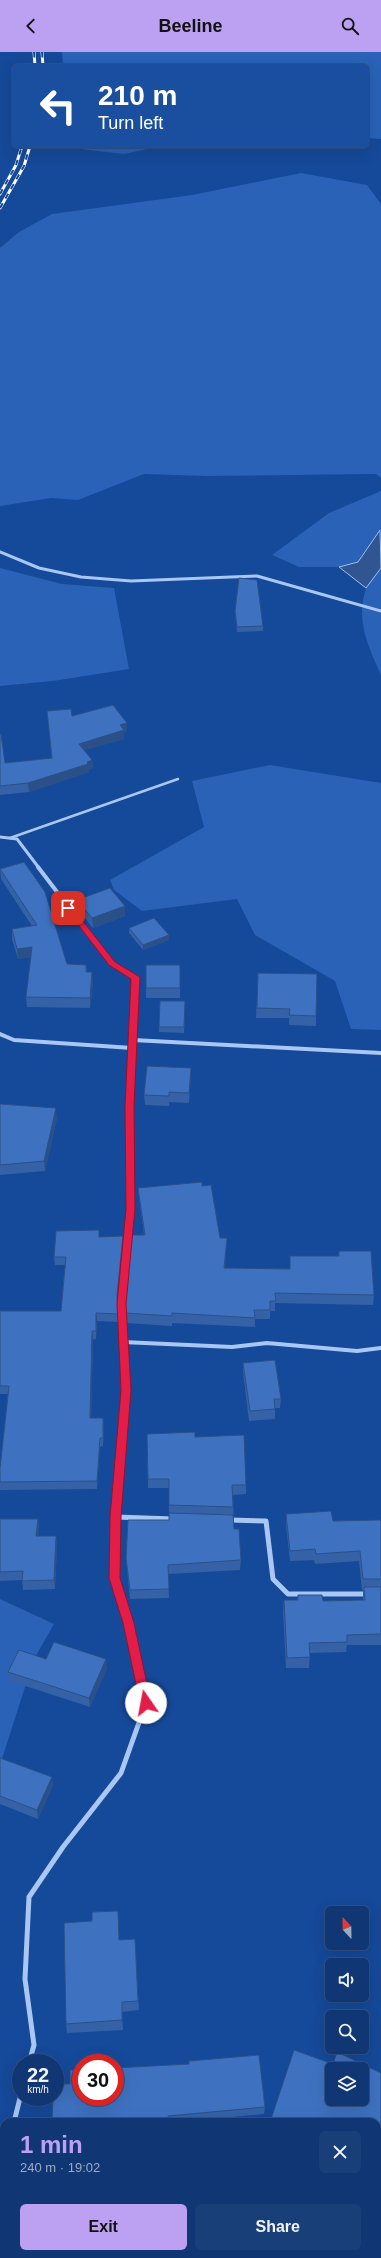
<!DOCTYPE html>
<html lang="en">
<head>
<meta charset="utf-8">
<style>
  :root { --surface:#103773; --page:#193f78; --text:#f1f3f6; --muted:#9cacc4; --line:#305185; --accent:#bca0f2 }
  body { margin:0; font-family:Helvetica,sans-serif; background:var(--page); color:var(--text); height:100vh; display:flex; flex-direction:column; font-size:15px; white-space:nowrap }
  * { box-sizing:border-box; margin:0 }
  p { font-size:13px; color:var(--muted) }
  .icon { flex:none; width:22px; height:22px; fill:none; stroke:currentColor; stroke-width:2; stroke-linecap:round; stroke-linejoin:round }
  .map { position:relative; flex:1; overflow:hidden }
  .details { position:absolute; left:0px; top:2066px; width:381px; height:140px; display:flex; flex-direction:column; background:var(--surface); border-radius:12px 12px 0 0; box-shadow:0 4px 16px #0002,0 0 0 1px var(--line) }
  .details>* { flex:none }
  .guide { position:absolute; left:12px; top:12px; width:357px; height:84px; border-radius:6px; box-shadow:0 4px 16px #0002,0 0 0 1px var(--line); background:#1a4fa0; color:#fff; overflow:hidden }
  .needle { width:26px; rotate:338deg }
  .buttons { position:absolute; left:325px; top:1854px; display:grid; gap:8px }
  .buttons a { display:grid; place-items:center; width:44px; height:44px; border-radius:6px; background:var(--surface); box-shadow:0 4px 16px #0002,0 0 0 1px var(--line); font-size:20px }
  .speed { position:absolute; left:12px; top:2002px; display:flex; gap:8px; font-size:20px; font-weight:700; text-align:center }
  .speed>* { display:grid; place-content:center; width:52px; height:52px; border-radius:50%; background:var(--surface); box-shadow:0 4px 16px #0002,0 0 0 1px var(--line); line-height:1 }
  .speed small { font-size:10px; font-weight:400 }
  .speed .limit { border:6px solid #d22; background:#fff; color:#111 }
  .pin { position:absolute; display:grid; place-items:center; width:34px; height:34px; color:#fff; margin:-17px; border-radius:8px; box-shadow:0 2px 6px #0006 }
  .me { position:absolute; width:44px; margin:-22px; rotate:348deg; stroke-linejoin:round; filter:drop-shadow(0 0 3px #0008) }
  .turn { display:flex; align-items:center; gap:14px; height:84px; padding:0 20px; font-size:18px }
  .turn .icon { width:52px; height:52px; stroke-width:2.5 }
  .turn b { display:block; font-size:28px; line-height:34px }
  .round { display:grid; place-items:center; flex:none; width:42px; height:42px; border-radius:6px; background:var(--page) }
  .headline { display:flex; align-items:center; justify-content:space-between; height:68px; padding:0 20px }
  h1 { font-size:24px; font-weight:700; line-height:30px; color:var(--accent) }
  .primary-button { display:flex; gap:8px; margin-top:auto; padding:8px 20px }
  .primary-button a { flex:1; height:46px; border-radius:6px; background:var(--accent); color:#111; font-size:16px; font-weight:700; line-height:46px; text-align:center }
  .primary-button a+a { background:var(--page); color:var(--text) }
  header { display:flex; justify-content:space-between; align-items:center; height:52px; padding:0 20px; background:var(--accent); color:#111; font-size:18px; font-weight:700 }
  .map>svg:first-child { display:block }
</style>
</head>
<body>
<header><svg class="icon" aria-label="back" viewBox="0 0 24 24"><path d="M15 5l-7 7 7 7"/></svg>Beeline<svg class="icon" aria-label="search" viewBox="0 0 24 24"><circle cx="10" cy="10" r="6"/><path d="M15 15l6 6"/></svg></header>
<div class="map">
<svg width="381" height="2206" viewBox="0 0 381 2206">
  <rect width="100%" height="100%" fill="#154999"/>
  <!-- green -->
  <g fill="#2962b7">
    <path d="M62,0H381V87L367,86V14H63Z"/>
    <path d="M55,94H161L124,102Z"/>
    <path d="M301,121L367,133L381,152V426L376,422L205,424L144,422L78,448L51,446L0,454V196L19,180L52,162L192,143Z"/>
    <path d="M381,439V478L358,510L339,515H299L272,503L329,461Z"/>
    <path d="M0,516L62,532L114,536L129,617L53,629L0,634Z"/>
    <path d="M380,516H381V623C369,596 355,568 366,537C368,530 375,522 380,516Z"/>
    <path d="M270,713L381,731V978L351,977L335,929L255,883L237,847L142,859L114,838L110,828L204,775L192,729Z"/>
    <path d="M0,1547L54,1572L34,1607L2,1707H0Z"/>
  </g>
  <!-- water -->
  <path fill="#305590" stroke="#9bc1f5" d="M380,478L381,516L366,536L339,515L358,510Z"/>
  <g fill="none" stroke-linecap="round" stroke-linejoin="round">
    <!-- lane-far1 -->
    <path stroke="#a9c7f2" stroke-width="2.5" d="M10,786L178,727"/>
    <!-- lane -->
    <path stroke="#a9c7f2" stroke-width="4" d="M153,2202L154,2206"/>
    <!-- street-far2 -->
    <g stroke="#a9c7f2" stroke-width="3">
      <path d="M0,500L39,516L81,525L131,529L257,524L381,559"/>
      <path d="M0,785L17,787L39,816"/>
    </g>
    <!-- street-far1 -->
    <g stroke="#a9c7f2" stroke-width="4">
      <path d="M38,815L112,912L135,925L129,1054L131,1157L121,1252L126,1338L120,1419"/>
      <path d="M0,982L14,988L132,996"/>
      <path d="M133,988L381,1001"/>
      <path d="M123,1290L232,1295L267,1291L357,1299L381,1296"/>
    </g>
    <!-- street -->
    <g stroke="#a9c7f2" stroke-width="5">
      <path d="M116,1465L173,1467"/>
      <path d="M230,1468L266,1469L273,1527L288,1542H368"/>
      <path d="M29,2011L34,1993L25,1927L29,1845L63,1795L121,1721L146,1651L128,1571L114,1526L120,1418"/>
      <path d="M14,2070L21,2042"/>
      <path d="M377,2127L381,2129"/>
      <path d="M0,2135L4,2114"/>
      <path d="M380,2206L381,2196"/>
    </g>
    <!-- rail casing -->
    <g stroke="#fff" stroke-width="3">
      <g id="rail">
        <path d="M34,0L35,14"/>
        <path d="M42,0L43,14"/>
        <path d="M0,142L16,113L22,94"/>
        <path d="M0,156L24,114L30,94"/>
      </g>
    </g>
    <!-- rail -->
    <use href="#rail" stroke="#154999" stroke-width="2" stroke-dasharray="5.5" stroke-linecap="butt"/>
  </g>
  <!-- wall -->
  <g fill="#3562a6">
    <path d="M235,559L263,574V579L237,580Z"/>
    <path d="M47,659L72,664L127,671V679L124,680V687L84,698L92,708L93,716L89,717V720L29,740L0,743V682L5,711L52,707Z"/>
    <path d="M0,817L67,912L86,913L87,920L93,930L90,956L27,955L26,945L31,905L18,907L12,887V877L32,874L1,827Z"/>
    <path d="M77,848L125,854V864L93,876L78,858Z"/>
    <path d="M129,876L169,883V888L143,898L129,881Z"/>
    <rect x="146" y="913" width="34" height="33"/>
    <path d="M258,921L316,964V974L289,973V966H256Z"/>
    <path d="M185,955L184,981L159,980V975Z"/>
    <path d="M191,1025L189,1051L169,1050V1054L145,1053L144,1043Z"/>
    <path d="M0,1052L57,1066L45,1119L0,1123Z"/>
    <path d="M202,1134L220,1186H227L225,1216L290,1217V1204H338L339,1199L374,1243L373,1253L275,1251V1259H270V1267H255V1275L172,1271V1274L126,1271L124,1243L144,1183L139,1146L138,1136Z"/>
    <path d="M99,1178V1185L124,1193L118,1251L119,1270L97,1269L96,1287H93L91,1366H103L104,1374L103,1394L100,1395L97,1437L0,1438V1416L8,1342H0V1259H61L65,1213H55L54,1205Z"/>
    <path d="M243,1311L281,1347L280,1356H275V1367L249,1369L243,1320Z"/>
    <path d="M147,1382L195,1385L246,1433V1442L233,1443L234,1477L241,1508L240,1518L168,1522L169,1546L130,1547L126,1506L169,1468V1436H148Z"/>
    <path d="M286,1462L333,1469L381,1468V1593H347L346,1600L310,1601L309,1616H286L283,1559L284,1548H297L298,1543L323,1549L363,1548V1538H362L359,1509L315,1512L314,1508L290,1509L286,1473Z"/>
    <path d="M0,1467H38L39,1476L38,1484H56L57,1493L55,1537L23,1538L22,1528L0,1529Z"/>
    <path d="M46,1607L107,1616L90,1655L10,1629L8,1620Z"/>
    <path d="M0,1706L53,1733L38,1767L0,1752Z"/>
    <path d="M135,1887L139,1958L122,1960L123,1978L67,1981L66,1972L119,1888Z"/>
    <path d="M381,2021V2107L377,2105V2070H270Z"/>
    <path d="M265,2055L264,2062L176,2070H52Z"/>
  </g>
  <!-- shaded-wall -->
  <g fill="#2b5087">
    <path d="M127,671V679L124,680V687L79,700V692L120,673Z"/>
    <path d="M92,708L93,716L89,717V720L29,740L28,731Z"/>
    <path d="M125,854V864L93,876L92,866Z"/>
    <path d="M169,883V888L143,898V893Z"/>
    <path d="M32,895L33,905L18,907L17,897Z"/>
    <path d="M92,920L93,930L90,956V946Z"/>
    <path d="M191,1016V1025L189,1051V1041Z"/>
    <path d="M56,1056L57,1066L45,1119L44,1109Z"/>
    <path d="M123,1184L124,1193L118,1252L117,1243Z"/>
    <path d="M227,1186L226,1196L224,1226V1216Z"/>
    <path d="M96,1261L97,1269L96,1287Z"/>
    <path d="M92,1279L93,1287L91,1374L90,1366Z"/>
    <path d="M103,1366L104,1374L103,1394Z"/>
    <path d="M100,1386V1395L97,1437V1429Z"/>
    <path d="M38,1467L39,1476L37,1493L36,1484Z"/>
    <path d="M56,1484L57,1493L55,1537L54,1528Z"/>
    <path d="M106,1607L107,1616L90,1655L89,1646Z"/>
    <path d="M52,1725L53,1733L38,1767L37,1758Z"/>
  </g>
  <!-- building -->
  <g fill="#3e72c1" stroke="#2b5087" fill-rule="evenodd">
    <path d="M239,526L257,528L263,574L237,575L235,559Z"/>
    <path d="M113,653L127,671L120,673L124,678L79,692L92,708L87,710L88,712L28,731L0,734V682H1L5,711L52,706L47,659L71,657L72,664Z"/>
    <path d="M24,810L45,840L67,912L86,913V920H92L90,946L26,945L32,895L17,897L12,877L37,873L0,817Z"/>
    <path d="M110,836L125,854L92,866L77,848Z"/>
    <path d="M154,866L169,883L143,893L129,876Z"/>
    <rect x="146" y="913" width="34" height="23"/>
    <path d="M258,921L317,922L316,964L289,963L290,957L257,956Z"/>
    <path d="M160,949H185L184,975H159Z"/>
    <path d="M147,1014L191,1016L189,1041L169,1040V1044L144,1043Z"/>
    <path d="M0,1052L56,1056L44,1109L0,1113Z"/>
    <path d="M202,1130V1134L211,1133L220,1186H227L224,1216L290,1217V1204H339V1199H371L374,1243L275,1241L276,1249H270V1258H254L255,1266L172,1261V1264L125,1261L124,1243L130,1183H145L138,1136Z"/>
    <path d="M99,1178V1185L123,1184L117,1243L118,1262L96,1261V1279H92L90,1366H103V1386H100L97,1429L0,1430V1416L9,1334H0V1259H61L66,1205H54L56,1179Z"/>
    <path d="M275,1308L281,1347H274L275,1357L250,1359L243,1311Z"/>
    <path d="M195,1380V1385L244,1383L246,1433H232L233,1455L169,1453V1427H148L147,1382Z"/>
    <path d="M331,1459L333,1469L381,1468V1527H363L360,1499L316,1502L315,1497L290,1499L286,1462Z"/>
    <path d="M169,1461L233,1463L234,1477H239L241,1508L168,1513L169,1537L130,1538L126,1506L128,1468H169Z"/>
    <path d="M0,1467H38L36,1484H56L54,1528L22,1529L23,1519L0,1520Z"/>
    <path d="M364,1535H381V1582L347,1583V1590L309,1591L310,1605L287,1606L284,1548H298V1543H322L323,1549L365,1548Z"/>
    <path d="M54,1590L106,1607L89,1646L8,1620L19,1598L46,1607Z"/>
    <path d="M0,1706L52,1725L37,1758L0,1744Z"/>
    <path d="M118,1859L119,1888L135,1887L138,1949L122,1950V1968L66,1972L64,1871L92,1869V1860Z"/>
    <path d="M294,1998L333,2012L337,2000L381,2021V2099L377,2097V2070H321L318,2069L317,2070H270ZM332,2017H362V2047H332Z"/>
    <path d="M259,2003L265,2055L168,2064L169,2069L151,2070H52L53,2045H55V2032H70V2018H81V2045H115V2016L189,2012V2009Z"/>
    <path d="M80,2202H112L113,2206H72Z"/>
    <path d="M189,2202H243L272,2206H177Z"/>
  </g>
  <!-- route -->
  <path fill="#e11d48" stroke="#92132f" d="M66,854H71L115,910L140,925L134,1054L135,1157L126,1252L131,1338L121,1465L120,1526L134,1571L151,1651L146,1656L140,1651L123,1571L109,1526L110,1465L121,1338L117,1252L126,1157L125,1054L131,927L109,913L66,857Z"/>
</svg>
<div class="buttons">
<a><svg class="needle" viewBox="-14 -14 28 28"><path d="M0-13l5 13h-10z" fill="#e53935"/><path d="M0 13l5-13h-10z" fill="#9cacc4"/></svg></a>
<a><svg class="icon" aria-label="sound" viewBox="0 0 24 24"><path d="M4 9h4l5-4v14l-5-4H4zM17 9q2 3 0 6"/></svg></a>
<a><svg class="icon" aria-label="search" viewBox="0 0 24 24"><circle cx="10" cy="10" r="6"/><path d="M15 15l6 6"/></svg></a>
<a><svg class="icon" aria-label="layers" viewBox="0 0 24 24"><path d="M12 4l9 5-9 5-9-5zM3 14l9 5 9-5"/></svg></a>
</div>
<div class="speed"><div>22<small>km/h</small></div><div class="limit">30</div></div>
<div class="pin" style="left:68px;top:856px;background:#d93025"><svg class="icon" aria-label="arrive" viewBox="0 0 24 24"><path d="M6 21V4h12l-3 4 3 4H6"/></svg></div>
<svg class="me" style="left:146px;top:1651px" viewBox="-20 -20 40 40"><circle r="19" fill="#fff"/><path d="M0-13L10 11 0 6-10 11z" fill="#e11d48"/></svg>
<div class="guide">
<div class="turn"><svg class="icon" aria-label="left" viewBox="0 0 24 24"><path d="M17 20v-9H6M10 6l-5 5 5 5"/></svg><div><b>210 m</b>Turn left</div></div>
</div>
<section class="details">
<div class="headline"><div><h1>1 min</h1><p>240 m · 19:02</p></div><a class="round"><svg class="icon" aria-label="close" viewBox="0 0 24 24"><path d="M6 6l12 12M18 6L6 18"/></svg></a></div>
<div class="primary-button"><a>Exit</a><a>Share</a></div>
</section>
</div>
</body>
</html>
